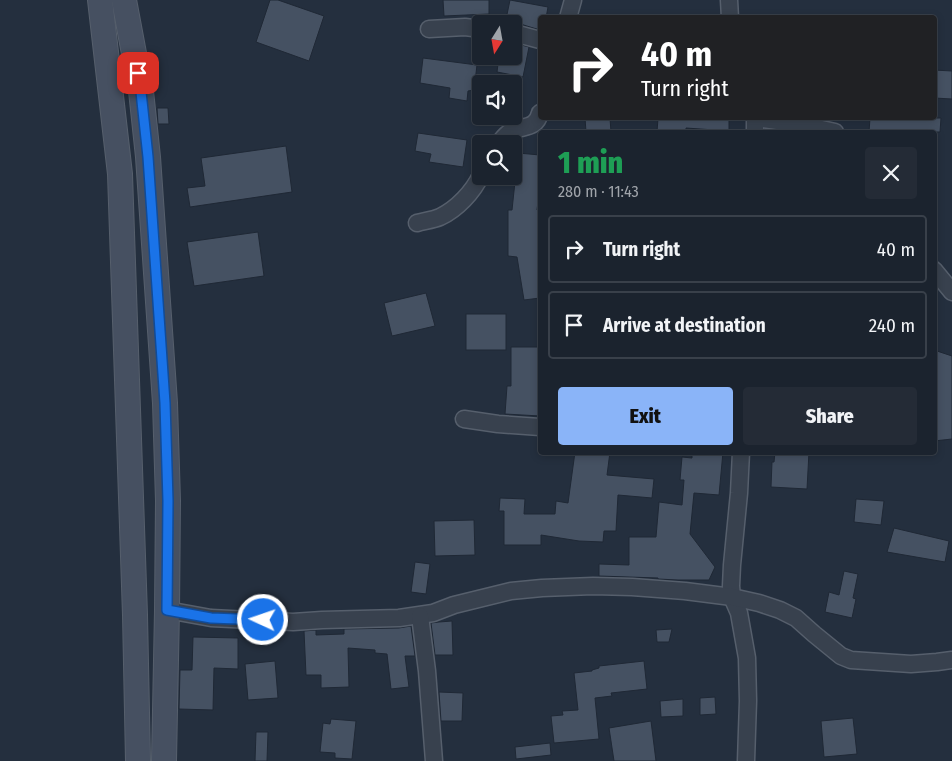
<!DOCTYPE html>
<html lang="en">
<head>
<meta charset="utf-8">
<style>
  :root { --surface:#1b232e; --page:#242b36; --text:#f1f3f6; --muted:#a0a4aa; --line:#39404a; --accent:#8ab4f8 }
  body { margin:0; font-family:"Fira Sans Condensed",sans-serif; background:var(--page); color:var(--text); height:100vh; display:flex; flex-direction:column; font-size:19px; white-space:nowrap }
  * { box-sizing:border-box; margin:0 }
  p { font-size:16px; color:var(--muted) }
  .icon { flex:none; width:28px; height:28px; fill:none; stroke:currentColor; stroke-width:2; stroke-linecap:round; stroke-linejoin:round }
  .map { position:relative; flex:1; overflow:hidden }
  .panel { position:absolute; left:538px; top:130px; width:399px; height:325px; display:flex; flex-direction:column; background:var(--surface); border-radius:5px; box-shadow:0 2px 8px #0003,0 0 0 1px var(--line) }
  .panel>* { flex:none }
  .guide { position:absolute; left:538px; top:15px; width:399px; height:105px; border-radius:5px; box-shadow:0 2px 8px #0003,0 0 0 1px var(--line); background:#202124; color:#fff; overflow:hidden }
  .needle { width:32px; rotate:191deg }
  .buttons { position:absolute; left:472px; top:15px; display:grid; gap:10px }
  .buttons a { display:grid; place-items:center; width:50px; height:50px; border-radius:5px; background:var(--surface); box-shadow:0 2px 8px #0003,0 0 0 1px var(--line); font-size:25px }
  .pin { position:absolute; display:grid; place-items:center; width:42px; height:42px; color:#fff; margin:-21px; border-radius:10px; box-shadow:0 2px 8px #0006 }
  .me { position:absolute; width:55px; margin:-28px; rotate:273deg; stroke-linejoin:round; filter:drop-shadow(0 0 4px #0008) }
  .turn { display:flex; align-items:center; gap:18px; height:105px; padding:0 20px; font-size:22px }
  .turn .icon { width:65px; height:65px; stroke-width:2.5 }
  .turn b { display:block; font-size:35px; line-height:42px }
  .round { display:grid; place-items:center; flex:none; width:52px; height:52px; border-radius:5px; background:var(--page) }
  .headline { display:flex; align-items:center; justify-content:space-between; height:85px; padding:0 20px }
  h1 { font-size:30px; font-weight:800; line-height:38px; color:#1e9e55 }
  .cta { display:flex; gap:10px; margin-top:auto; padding:10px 20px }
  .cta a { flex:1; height:58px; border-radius:5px; background:var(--accent); color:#111; font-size:20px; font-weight:800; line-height:58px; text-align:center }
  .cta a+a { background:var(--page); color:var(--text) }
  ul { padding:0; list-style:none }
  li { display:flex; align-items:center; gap:15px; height:68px; margin:0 10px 8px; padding:0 10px; border:2px solid var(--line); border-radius:5px }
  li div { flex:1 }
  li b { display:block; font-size:19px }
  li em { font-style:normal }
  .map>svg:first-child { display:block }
</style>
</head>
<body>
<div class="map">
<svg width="952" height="761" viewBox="0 0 952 761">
  <rect width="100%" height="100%" fill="#242f3e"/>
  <!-- building -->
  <g fill="#455162" stroke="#1f2835">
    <path d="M270,0H278L324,16L309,61L256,42Z"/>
    <path d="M443,0H489V14L444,16Z"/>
    <path d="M510,0L548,7L546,18H540V30L517,23L505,24Z"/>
    <path d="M514,43L529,47L523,77L497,72L499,56H514Z"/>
    <path d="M423,58L477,65L474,90L468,91L467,101L449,98L450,88L420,83Z"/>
    <path d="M934,70L952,71V99L934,98Z"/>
    <path d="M157,108H168L169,124H158Z"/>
    <path d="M585,118H610L611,132H586Z"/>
    <path d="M658,118H729V131L686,128V132H657Z"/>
    <path d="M870,118H941L940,132H869Z"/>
    <path d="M418,133L467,140L463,167L429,162L431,154L415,151Z"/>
    <path d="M286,146L292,192L190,207L187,188L205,186L201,158Z"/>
    <path d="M518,153L540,155V186L537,210H540V298L524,300L517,257L508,256V210H512Z"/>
    <path d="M258,232L264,276L194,286L187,242Z"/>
    <path d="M426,293L435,326L392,336L384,303Z"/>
    <rect x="466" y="314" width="40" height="36"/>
    <path d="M511,347H540V416L505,414L507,386H511Z"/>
    <path d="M934,350L952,356V439L934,441Z"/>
    <path d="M575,452H610L607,475L654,479L652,498L618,495L616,531H604L603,542L579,541L541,535V545H504V511H499L500,498L525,499L524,514H555L556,501L568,503Z"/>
    <path d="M692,452H723L719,495L694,493L690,534L715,567L709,580H678L658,579V578L599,576V564L629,565V537H656L659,502L682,505L684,480H680L682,457L692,458Z"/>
    <path d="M775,452H809L807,489L771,487L772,462H774Z"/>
    <path d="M856,499L884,501L881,525L854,522Z"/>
    <path d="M474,520L475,555L435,556L434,521Z"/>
    <path d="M894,528L949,541L945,562L887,552Z"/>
    <path d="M415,562L430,564L426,594L411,592Z"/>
    <path d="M844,571L858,574L853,598L856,599L852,618L825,612L829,592L839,595Z"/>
    <path d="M452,621L453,655H435L431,623L439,622Z"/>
    <path d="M411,626L415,656H405L409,687L391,689L387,654L375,653V650L348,648L349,687L321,688V675H306L304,631L316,630V635L344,634V629L399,628Z"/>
    <path d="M672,629L669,642H657L656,630Z"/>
    <path d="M193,637L238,638V669L214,668L213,710L179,709L180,670H192Z"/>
    <path d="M275,661L278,698L248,700L245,664Z"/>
    <path d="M644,661L647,689L611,693L612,696L595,698L599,739L554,743L551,716L563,715L562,711L578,710L574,673L592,671V670L599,668V666Z"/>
    <path d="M439,692L463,693L462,721H441Z"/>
    <path d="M715,697L716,714L700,715V698Z"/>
    <path d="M683,699V716L661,717L660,701Z"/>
    <path d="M853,718L857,754L824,757L821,721Z"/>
    <path d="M331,719L356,721L352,759L335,758V753L320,752L323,723L330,724Z"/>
    <path d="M651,721L656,761H614L609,728Z"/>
    <path d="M256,732H268L267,761H255Z"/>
    <path d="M550,743L551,755L516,759L515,747Z"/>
  </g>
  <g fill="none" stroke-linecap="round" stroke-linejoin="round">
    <!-- street casing -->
    <g stroke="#565f6c" stroke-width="19">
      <g id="street">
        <path d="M729,0L730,18"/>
        <path d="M568,18L573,0"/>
        <path d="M429,29L465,27L481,29"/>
        <path d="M514,33L540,40"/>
        <path d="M755,118L799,124L835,132"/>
        <path d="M755,118V132"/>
        <path d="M498,144C502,140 505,135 510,132C522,125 536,130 540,113"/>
        <path d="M417,223C424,221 433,220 440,217C457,209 473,192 481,175"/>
        <path d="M934,270L952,292"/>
        <path d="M464,419L498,424L540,427"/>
        <path d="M741,452L739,493L732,565L731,586L732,597L739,613L747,658L748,701L746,761"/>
        <path d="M167,610L211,618L293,622L322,620L399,618L433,613L454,605L511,591L542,588L593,586L632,587L685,591L732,597L759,603L780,610L796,618L814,634L841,656L851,660L911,664L937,662L952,660"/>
        <path d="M420,616L427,671L434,761"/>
      </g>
    </g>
    <!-- secondary casing -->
    <g stroke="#565f6c" stroke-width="26">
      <g id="secondary">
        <path d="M100,0L120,174L135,615L138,761"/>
        <path d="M124,0L141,91L148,157L165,403L168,501L167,610L164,761"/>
      </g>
    </g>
    <!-- street -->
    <use href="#street" stroke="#38414e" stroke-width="16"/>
    <!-- secondary -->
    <use href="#secondary" stroke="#465061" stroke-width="24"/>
  </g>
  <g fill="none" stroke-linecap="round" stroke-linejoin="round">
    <!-- route casing -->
    <g stroke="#114b97" stroke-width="12">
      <path id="route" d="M138,73L141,92L148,157L165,403L168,501L167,610L211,618L263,620"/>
    </g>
    <!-- route -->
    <use href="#route" stroke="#1a73e8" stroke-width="9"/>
  </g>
</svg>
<div class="buttons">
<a><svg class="needle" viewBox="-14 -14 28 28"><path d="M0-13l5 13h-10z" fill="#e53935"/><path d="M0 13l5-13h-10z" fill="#a0a4aa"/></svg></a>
<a><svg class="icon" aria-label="sound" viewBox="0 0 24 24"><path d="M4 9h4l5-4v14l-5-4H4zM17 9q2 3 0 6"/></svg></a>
<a><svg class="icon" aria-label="search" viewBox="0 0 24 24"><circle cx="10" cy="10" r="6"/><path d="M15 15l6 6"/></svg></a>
</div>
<div class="pin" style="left:138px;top:73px;background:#d93025"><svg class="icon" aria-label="arrive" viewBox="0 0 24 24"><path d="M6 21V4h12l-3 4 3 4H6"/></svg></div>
<svg class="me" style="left:263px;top:620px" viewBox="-20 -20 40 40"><circle r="17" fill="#1a73e8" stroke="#fff" stroke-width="3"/><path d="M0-11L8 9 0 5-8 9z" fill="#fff"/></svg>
<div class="guide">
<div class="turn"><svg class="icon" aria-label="right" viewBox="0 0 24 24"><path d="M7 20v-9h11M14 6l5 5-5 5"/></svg><div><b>40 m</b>Turn right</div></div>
</div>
<section class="panel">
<div class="headline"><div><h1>1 min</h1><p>280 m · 11:43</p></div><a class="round"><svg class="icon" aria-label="close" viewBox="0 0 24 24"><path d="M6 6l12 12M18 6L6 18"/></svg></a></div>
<ul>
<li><svg class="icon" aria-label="right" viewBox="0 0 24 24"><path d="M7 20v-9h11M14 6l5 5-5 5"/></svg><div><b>Turn right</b></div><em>40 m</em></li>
<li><svg class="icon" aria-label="arrive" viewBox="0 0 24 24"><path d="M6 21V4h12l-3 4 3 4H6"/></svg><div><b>Arrive at destination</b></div><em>240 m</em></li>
</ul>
<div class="cta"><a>Exit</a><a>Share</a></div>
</section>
</div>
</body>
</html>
